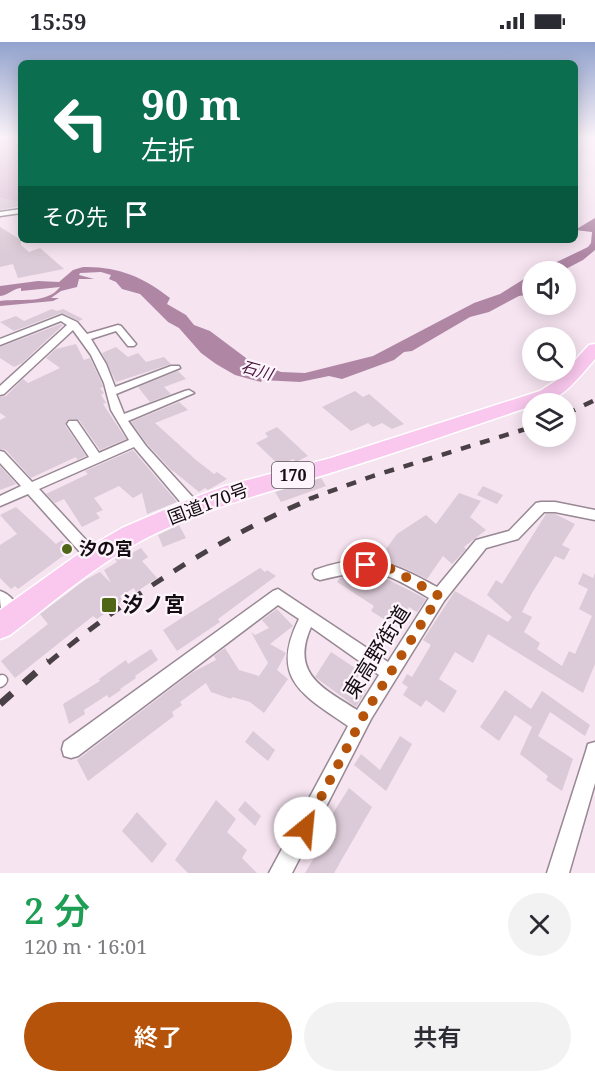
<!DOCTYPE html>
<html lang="ja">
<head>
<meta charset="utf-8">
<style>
  :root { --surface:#fff; --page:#f2f2f3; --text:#2b2b33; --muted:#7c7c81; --accent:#b45309 }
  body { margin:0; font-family:"Noto Serif","Noto Sans JP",serif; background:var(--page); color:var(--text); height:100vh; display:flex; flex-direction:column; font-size:22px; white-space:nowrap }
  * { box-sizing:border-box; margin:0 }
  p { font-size:20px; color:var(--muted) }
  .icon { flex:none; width:33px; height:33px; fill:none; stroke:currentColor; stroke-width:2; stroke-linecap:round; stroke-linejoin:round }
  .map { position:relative; height:831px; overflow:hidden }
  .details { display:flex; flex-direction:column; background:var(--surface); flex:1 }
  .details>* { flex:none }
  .top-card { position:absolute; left:18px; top:18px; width:560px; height:183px; border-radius:9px; box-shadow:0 3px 15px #0003; background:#0b6e4f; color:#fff; overflow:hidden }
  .tools { position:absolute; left:522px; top:219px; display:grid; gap:12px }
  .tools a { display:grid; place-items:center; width:54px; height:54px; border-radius:50%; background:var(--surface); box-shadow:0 3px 15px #0003; font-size:30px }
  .pin { position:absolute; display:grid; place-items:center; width:51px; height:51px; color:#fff; margin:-26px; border:3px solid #fff; border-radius:50%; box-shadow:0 2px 6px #0007 }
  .me { position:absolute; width:66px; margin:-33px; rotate:28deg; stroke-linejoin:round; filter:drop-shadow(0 0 4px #0008) }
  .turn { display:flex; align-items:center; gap:21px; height:126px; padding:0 24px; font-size:27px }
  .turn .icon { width:78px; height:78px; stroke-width:2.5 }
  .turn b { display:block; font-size:42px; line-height:51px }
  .then { display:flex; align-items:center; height:57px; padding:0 24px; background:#0003; gap:12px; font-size:22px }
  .round { display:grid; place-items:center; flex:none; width:63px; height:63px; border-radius:32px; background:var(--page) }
  .head { display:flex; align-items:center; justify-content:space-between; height:102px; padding:0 24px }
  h1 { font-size:36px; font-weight:600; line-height:45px; color:#1e9e55 }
  .button { display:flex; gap:12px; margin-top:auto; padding:12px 24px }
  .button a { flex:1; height:69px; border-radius:36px; background:var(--accent); color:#fff; font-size:24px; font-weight:600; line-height:69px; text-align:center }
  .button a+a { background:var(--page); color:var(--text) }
  .status { display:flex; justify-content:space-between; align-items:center; height:42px; padding:0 30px; background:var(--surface); direction:ltr }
  .status svg { height:16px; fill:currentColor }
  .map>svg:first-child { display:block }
</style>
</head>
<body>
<div class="status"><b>15:59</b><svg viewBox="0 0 49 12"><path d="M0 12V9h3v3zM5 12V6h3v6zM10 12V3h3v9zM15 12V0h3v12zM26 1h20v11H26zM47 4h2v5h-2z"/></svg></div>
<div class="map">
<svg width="595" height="831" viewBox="0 0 595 831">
  <rect width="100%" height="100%" fill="#f6e4f1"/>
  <!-- green -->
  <path fill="#dabad2" d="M0,96H21V158L8,161L0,155Z"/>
  <!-- water -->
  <g fill="#af87a5">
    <path d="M595,176V208L583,218L562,229H538L588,205L591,201L592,190L575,188Z"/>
    <path d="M83,225C117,224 144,235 170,256L167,262L186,273L194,283L210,289L246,316L281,330L305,331L373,314L474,261L500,252L532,232V252L519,254L489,270L470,275L412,309L404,310L394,318L342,337L329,334L300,340L262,338L261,340L235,333L216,322L201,311L179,286L168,280L140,252L122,247L116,240L109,237L111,233L101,230L80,231L79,233L94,237H79L77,245L61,249L51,256H59L53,259L0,264V259C19,256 46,263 60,245L21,249V246C12,247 9,253 0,254V244L38,239L59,240L73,228Z"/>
  </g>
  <!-- building -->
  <g fill="#dbcad7">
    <path d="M0,156L21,159V164L0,168Z"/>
    <path d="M0,185L21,198V203L29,210L40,206L64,227L18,236L13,222L0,225Z"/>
    <path d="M52,267L57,269L63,267L83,277L79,279L61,271L14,289L0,280L16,274L24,279Z"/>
    <path d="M61,282L63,283L22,321L14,325L0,316V305Z"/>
    <path d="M76,302L84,318L90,316L102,342L103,345L100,346L104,351L101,353L106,361L103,362L126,397L100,408L79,378L69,377L65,383L86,414L77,418L76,415L31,436L6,408L0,407V378L6,375L0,371V355L6,354L23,337L28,341L60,326L46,316L56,307Z"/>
    <path d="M116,305L128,315L138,311L146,320L164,315L171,322L116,340L102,311Z"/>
    <path d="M178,329L186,337L164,345L171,352L150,360L138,345Z"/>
    <path d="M355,349L363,355L369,352L404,382L392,387L382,381L373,385L368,381L351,389L322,365Z"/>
    <path d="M179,360L188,368L155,381L196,418L214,432L217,430L227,437L208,448L205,446L199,450L172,428L173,430L148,403L131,380Z"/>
    <path d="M277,385L308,414L296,420L293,417L280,424L256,401L268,395L265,391Z"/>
    <path d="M133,408L177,460L147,472L142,451L133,456L119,444L94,456L103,468L96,471L100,476L82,485L64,457L55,461L46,452L88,432L85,429Z"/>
    <path d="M0,424L16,442L0,448Z"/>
    <path d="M321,436L326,444L281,460L275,450Z"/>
    <path d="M483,444L503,453L497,462L477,453Z"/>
    <path d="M459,451L481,459L470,475L486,488L464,505L466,507L455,519L452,522L443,514L427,537L407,527L380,518L382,516L380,515L397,492L426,473L436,482Z"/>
    <path d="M16,465L56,502L62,498L71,508L18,547L15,544L11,547L0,536V503L17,492L0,473Z"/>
    <path d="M546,472H555L575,482L562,503L570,507L564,518L555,514L532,551L522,570L532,575L524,590L540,601L537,607L562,624L569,609L575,612L592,574L579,567L588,547L578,542L583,531L593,536L595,531V622L583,651L488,592L473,621L455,610L439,637L457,649L444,671L426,658L421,665L403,653L408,645L402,641L407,632L412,635L431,603L423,598L455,549L508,580L512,575L487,553L496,538L502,542Z"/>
    <path d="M179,483L186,496L163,505L158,493Z"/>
    <path d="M141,506L148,515L142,519L157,536L136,550L134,546L120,554L123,559L97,577L93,574L15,636L1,619L48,582L40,572L85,538L100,530L111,541L104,528L117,520L115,517L123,512L129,508L132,511Z"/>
    <path d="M260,526L265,530L267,528L276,534L218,577L220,580L177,609L163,588Z"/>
    <path d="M358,533L365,537L368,533L387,537L426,557L417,570L409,565L395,584L371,569L374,564L337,540L340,536Z"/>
    <path d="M277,567L293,584L270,602L286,611L277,628L288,637L264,671L250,660L232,655L231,657L211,650L206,641L180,660L182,663L172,670L174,674L88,739L77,718L193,630L216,618L214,614L225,606L239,628L259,634L268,621L251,590L255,593L269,586L262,578Z"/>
    <path d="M151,607L158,618L135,634L136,636L120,647L121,648L109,656L107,653L84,668L85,672L69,682L63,662L100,639L99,637L126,618L128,622Z"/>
    <path d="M331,610L361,630L354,640L366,649L356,665L315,635Z"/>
    <path d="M505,648L531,667L542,649L590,683L585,694L550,670L538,694L573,717L562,749L546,738L548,734L520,712L532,685L515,673L499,699L480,685Z"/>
    <path d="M253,689L275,708L268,719L245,700Z"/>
    <path d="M400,694L412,702L386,749L354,723L361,712L380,728Z"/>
    <path d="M349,746L372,765L334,831H305L317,811L311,806Z"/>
    <path d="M216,758L236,777L227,790L247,808L242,816L257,831H188L175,818Z"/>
    <path d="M245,759L261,774L255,784L238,768Z"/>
    <path d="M137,770L167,802L152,821L122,789Z"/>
  </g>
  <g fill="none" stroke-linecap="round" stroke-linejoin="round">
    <!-- service casing -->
    <g stroke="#978893" stroke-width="13">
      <path id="service" d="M0,640L2,638"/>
    </g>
    <!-- minor casing -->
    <g stroke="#978893" stroke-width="3">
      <g id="minor">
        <path d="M574,96L576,100L574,101Z"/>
        <path d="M21,167V171L0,174V170Z"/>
        <path d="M62,273L77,280L87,292L118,283L121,284L136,302L134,304H128L116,289L91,297L106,322L115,345L171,324H179L180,326L116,352L124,372L185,349L189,348L194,351L128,379L146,404L198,461L200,465L198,469H188L134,405L39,447L98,511L100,515L98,519L93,521L88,519L28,452L0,464V454L21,444L0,421V409L4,410L32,440L89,415L67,382L69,379H77L99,411L129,398L111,368L104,341L91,313L73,288L4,352L0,353V344L67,283L61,279L0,303V297Z"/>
        <path d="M541,460H555L595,468V478L555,470H544L518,497L486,506L444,559L371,677L292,831H269L348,684C303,653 269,637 299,577L278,563L78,714L71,716L64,714L62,707L64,700L273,549L278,547L388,620L429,556C382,528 374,525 320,538L315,536L313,532L315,528C366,509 392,520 437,545L476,498L509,489L536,461ZM311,585L379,633L357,668C323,646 290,632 311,585Z"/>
        <path d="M595,700V741L569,831H547L586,709L588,702Z"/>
      </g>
    </g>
    <!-- tertiary casing -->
    <g stroke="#978893" stroke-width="3">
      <path id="tertiary" d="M0,549C10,552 18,563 23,573L20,579L13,582C0,576 0,563 0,549Z"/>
    </g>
    <!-- trunk casing -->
    <g stroke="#fff" stroke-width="3">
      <path id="trunk" d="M595,302V317C578,336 561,362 532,362V364C469,385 407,407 343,427C272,450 206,464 139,500C92,526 52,561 10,593L0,597V568L84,508L122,486L185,459L225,444L331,416L540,349L557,338L589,303Z"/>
    </g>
    <!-- service -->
    <use href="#service" stroke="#fff" stroke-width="10"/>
    <!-- minor -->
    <use href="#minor" fill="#fff" fill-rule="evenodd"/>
    <!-- tertiary -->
    <use href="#tertiary" fill="#fff" fill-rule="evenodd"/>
    <!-- trunk -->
    <use href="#trunk" fill="#fac8ee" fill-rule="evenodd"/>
    <!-- rail-far2 -->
    <g stroke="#494046" stroke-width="4.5" stroke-dasharray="10 10" stroke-linecap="butt">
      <path d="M566,372L595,358"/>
      <path d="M309,457L373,434L532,385"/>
    </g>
    <!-- rail-far1 -->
    <path stroke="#494046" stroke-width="5" stroke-dasharray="13 13" stroke-linecap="butt" d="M48,621C129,554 216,497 313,456"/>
    <!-- rail -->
    <path stroke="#494046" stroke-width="7" stroke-dasharray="16 16" stroke-linecap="butt" d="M0,662L49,619"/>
  </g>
  <!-- sky -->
  <linearGradient id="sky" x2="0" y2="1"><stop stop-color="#91a2cd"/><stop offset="0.45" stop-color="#fbf3f9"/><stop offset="1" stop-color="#fbf3f9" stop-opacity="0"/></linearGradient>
  <rect width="595" height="213" fill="url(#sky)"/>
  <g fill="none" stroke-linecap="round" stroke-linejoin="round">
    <!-- route -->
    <path stroke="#b45309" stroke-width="10" stroke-dasharray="0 18" d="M305,786L365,671L439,554L392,527L366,523"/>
  </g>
  <!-- markers -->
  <g fill="#4e6615" stroke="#fef4fc" stroke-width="2">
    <circle cx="67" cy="507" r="6"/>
    <rect x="101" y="555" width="16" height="16" rx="3"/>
  </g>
  <g text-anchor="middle" stroke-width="4.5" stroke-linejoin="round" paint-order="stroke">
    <!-- far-water labels -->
    <g font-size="16" font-style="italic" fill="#47163f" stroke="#fef4fc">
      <text transform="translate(257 328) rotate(16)" y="6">石川</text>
    </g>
    <!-- shield labels -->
    <rect fill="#fef4fc" stroke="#5a5358" stroke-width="1.5" x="272" y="420" width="42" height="26" rx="4.5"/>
    <g font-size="16" font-weight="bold" fill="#140e12">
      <text x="293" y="439">170</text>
    </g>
    <!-- street labels -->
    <g font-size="18" fill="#140e12" stroke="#fef4fc">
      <text transform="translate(208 462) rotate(-21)" y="6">国道170号</text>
    </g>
    <!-- poi labels -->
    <g font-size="18" font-weight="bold" fill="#140e12" stroke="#fef4fc" text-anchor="start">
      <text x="79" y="513">汐の宮</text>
    </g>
    <!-- near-poi labels -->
    <g font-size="21" font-weight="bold" fill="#140e12" stroke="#fef4fc" text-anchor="start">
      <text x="122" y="570">汐ノ宮</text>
    </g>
    <!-- near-street labels -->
    <g font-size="21" fill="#140e12" stroke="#fef4fc">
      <text transform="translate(377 610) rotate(-58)" y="7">東高野街道</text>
    </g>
  </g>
</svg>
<div class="tools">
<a><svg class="icon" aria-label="sound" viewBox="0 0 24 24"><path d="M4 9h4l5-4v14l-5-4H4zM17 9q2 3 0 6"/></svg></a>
<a><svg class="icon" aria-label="search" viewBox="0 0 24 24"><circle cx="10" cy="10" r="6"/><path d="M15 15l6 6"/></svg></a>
<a><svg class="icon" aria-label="layers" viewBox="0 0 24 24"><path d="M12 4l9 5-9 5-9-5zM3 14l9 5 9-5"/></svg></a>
</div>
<div class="pin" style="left:366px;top:523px;background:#d93025"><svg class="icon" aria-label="arrive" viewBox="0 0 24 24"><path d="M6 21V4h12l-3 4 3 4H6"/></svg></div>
<svg class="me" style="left:305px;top:786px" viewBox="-20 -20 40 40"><circle r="19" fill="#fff"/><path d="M0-13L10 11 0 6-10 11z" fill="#b45309"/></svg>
<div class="top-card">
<div class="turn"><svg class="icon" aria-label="left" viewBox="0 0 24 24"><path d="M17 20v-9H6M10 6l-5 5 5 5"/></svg><div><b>90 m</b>左折</div></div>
<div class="then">その先<svg class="icon" aria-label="arrive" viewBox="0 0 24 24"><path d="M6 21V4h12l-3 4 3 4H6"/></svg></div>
</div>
</div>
<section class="details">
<div class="head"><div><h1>2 分</h1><p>120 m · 16:01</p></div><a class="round"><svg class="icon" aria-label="close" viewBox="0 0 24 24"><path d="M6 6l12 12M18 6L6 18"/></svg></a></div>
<div class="button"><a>終了</a><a>共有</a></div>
</section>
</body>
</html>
